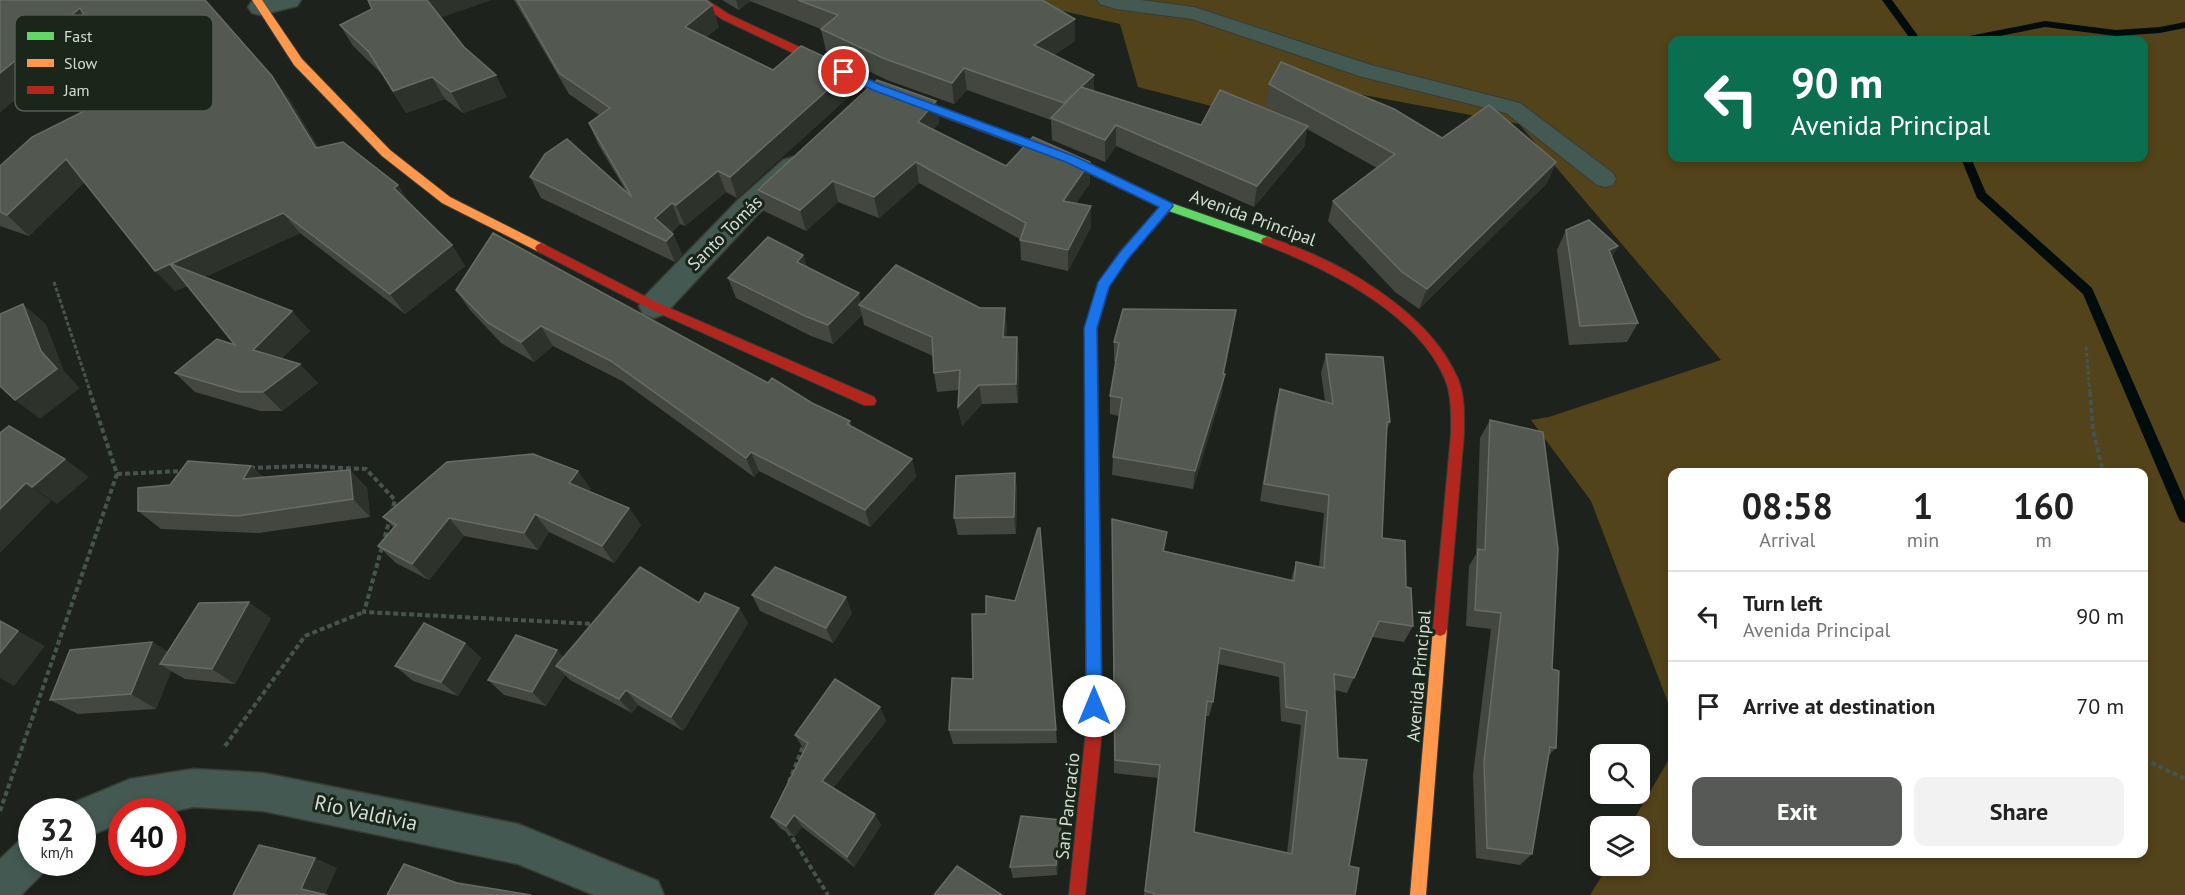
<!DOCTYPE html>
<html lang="en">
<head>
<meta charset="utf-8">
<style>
  :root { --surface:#fff; --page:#f2f2f2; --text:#222; --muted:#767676; --line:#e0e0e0; --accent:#565956 }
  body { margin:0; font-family:"PT Sans",sans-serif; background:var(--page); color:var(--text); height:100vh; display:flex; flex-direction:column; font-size:22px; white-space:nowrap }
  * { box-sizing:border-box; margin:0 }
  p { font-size:20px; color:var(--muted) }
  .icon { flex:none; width:33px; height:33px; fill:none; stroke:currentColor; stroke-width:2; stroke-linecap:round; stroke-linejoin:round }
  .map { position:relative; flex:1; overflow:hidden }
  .side { position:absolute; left:1668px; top:468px; width:480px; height:390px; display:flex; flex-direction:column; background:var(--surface); border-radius:12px; box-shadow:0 3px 9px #0003 }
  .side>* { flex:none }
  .top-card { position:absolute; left:1668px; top:36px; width:480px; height:126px; border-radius:12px; box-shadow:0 3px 9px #0003; background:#0b6e4f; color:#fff; overflow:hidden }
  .fabs { position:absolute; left:1590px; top:744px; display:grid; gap:12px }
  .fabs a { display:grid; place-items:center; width:60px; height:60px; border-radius:12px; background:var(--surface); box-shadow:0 3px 9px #0003; font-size:30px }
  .speed { position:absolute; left:18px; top:798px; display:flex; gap:12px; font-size:30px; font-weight:700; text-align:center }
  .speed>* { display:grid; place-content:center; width:78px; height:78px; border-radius:50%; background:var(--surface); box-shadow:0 3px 9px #0003; line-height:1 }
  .speed small { font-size:15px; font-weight:400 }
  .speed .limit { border:9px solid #d22; background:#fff; color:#111 }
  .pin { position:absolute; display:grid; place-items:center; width:51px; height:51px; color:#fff; margin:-26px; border:3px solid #fff; border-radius:50%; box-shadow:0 2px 6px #0007 }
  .me { position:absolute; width:66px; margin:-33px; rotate:0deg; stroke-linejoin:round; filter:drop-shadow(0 0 4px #0008) }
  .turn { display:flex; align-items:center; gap:21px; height:126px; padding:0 24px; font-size:27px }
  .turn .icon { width:78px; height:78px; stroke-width:2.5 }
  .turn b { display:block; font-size:42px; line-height:51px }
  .eta { display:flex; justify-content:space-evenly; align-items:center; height:102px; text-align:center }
  .eta b { font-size:36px; font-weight:800; line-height:42px }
  .button { display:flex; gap:12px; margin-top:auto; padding:12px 24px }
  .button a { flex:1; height:69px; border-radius:12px; background:var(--accent); color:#fff; font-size:24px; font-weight:800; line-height:69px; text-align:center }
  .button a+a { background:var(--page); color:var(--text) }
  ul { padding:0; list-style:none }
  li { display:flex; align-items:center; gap:18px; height:90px; padding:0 24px; border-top:2px solid var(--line) }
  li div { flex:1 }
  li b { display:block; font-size:22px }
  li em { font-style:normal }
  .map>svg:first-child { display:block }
</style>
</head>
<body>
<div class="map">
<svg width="2185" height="895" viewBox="0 0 2185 895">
  <rect width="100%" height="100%" fill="#1d231c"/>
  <!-- forest -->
  <path fill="#53431a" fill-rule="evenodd" d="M1023,0H2185V895H1590L1608,866H1640V826H1630L1672,754V854H2144V472H1672V713L1591,501L1531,420L1549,417L1721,360L1519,124L1310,85L1273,122L1138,87L1120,24L1028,3ZM1672,40H2144V158H1672Z"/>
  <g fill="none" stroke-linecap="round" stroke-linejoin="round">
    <!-- stream -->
    <g fill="#030c0d" fill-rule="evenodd">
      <path d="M1882,0H1892L1921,40H1911Z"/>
      <path d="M2045,21L2116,30L2160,27L2185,22V28L2160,33L2116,36L2045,27L1979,40H1959L1964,37Z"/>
      <path d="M1961,158H1971L1986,193L2092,288L2185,501V523L2180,521L2178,517L2083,294L1977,198Z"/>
    </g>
    <!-- lane casing -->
    <g stroke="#383c37" stroke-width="2">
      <path id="lane" d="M1097,0H1141L1194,7L1371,65L1520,103L1613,173L1616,179L1613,185L1605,187L1597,185L1506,113L1359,76L1192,19L1116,9L1100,4Z"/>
    </g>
    <!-- street casing -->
    <g stroke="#383c37" stroke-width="3">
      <g id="street">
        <path d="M257,0H301L297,6L261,15L252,13L248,7L252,1Z"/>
        <path d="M793,157L803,160L807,167L803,174L758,214L665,314L654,318L643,314L639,306L643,298L738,200L783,160Z"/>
        <path d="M193,769L263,773L518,824L658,881L664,895H594L518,864L263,811L193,807L170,812H122V822L82,839V812H65L68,805L130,779Z"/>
        <path d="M32,836V862H49L46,870L21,895H0V859L18,842Z"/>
      </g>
    </g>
    <!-- fast casing -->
    <g stroke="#383c37" stroke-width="2">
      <path id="fast" d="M996,128L1074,156L1171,203L1271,238L1273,241L1267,245L1163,209L1066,162L992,135L990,132Z"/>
    </g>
    <!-- slow casing -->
    <g stroke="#383c37" stroke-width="2">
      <g id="slow">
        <path d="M252,0H262L302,59L390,150L450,197L545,245L547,248L545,251H537L442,203L382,156L294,65Z"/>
        <path d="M1167,202L1173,206L1171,209L1128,258L1109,286L1097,328L1100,550L1098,554L1093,556L1088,554L1086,550L1085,328L1099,282L1120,252L1163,203Z"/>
        <path d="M1440,622L1445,624L1447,629L1426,895H1410L1433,629L1435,624Z"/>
      </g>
    </g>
    <!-- jam casing -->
    <g stroke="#383c37" stroke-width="2">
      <g id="jam">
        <path d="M695,0H707L730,15L881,85L1000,129L1002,132L996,136L992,135L873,91L722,19Z"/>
        <path d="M1267,237C1336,258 1429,310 1458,379C1465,396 1464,416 1464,434L1447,629L1445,634L1440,636L1435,634L1433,629L1451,434C1451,416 1452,396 1445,379C1417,312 1326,268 1263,244L1261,241L1263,238Z"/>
        <path d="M541,243L658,303L874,397L876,401L874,405H864L650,309L537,251L535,248L537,245Z"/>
        <path d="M1093,544L1098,546L1100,550L1102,730L1085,895H1069L1086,730V550L1088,546Z"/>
      </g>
    </g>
    <!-- path-far1 -->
    <g stroke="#46544e" stroke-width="3" stroke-dasharray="4 2" stroke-linecap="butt">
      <path d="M54,282L91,394"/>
      <path d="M2086,347L2090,394"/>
    </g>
    <!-- path -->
    <g stroke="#46544e" stroke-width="4" stroke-dasharray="5 3" stroke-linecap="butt">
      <path d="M2090,392L2093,430L2103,472"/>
      <path d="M250,468L304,466L366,469L395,500L364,612L595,624"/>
      <path d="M117,474L183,471"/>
      <path d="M225,746L305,636L364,612"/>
      <path d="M2144,759L2185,779"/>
      <path d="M789,782L804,744"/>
      <path d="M0,811L117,474L90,392"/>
      <path d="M788,831L828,895"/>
    </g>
    <!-- lane -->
    <use href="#lane" fill="#445952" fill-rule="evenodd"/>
    <!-- street -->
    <use href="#street" fill="#445952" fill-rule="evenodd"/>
    <!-- fast -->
    <use href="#fast" fill="#63d668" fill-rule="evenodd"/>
    <!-- slow -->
    <use href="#slow" fill="#ff974d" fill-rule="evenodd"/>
    <!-- jam -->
    <use href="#jam" fill="#b3261e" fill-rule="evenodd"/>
  </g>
  <!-- wall -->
  <g fill="#434740" fill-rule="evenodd">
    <path d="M0,0L288,97L318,147L412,205L452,245L465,266L405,314L300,233L205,277L310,331L282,358L318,383L282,411H260L195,392L175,373L235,345L187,286L175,291L84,182L29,236L0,226V166L124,91L94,34L0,112Z"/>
    <path d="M514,0H705L719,27L706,37L773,70L855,91L737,198L726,192L685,226L680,224L672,232L682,254L675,262L541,198L530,177L626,191L598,144L589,123L599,115L569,94Z"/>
    <path d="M722,0H1042L1075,19V41L1054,55L1094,91L1201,125L1285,117L1266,106L1269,84L1442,138L1556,162L1547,183L1419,309L1395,292L1328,221L1333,201L1377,168L1307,129L1304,147L1254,207L1116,146L1105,162L1052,140L1051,120L967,90L954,104L887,80L826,51L821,29L750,1L739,10Z"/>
    <path d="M372,9L441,18L464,47L507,97L463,113L445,99L406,113L382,74L353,46L340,25Z"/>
    <path d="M936,101L939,123L933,129L1006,166L1090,162V183L1076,203L1091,227L1068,271L1021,260L1020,239L919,183L879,218L838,202L806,231L764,211L758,190Z"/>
    <path d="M1566,230L1618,246L1612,257L1638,323L1627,342L1569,345L1557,250Z"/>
    <path d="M803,255L807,267L861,303L1007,328L1006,337L1019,356L1018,403L982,404L962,426L958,407L959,390L937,392L934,373L933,356L864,325L862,315L833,344L811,336L736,298L728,278Z"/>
    <path d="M456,290L768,383L850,421L851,426L912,459L916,477L870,527L759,471L754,477L622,381L553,346L534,362L501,343L470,310Z"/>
    <path d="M1233,330L1224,374L1222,393L1193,489L1112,475L1113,457L1119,416L1110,414V396L1116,362L1114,361V342Z"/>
    <path d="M1326,354L1390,422L1386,433L1382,538L1406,587L1413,626L1404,642L1372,637L1347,693L1335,690L1338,758L1349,866L1355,895H1144L1158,778L1114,773L1112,519L1165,551L1291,580L1296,562L1319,567L1324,513L1260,501L1275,408L1280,389L1325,401L1321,373ZM1218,664L1279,677L1281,721L1301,725L1287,853L1194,832L1205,716H1209L1213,702Z"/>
    <path d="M1490,420L1552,669L1556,748L1549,755L1532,854L1520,865L1476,858L1473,775L1491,629L1466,626L1469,566L1476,554L1480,438Z"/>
    <path d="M251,466L263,477L350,470L367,488L370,517L259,533L161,529L138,511L170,485Z"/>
    <path d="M1015,473L1017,491L1016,534L958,535L954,518Z"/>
    <path d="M591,489L589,491L629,508L641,525L614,563L549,532L538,550L464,536L429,580L396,563L378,546L394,528L383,517Z"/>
    <path d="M1040,528L1057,743L953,744L949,730L973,679L986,614L1015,601Z"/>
    <path d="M752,595L852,613L833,643L760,611Z"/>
    <path d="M699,603L739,608L748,623L683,731L638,705L632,713L570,680L565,675L546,706L504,695L488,680L557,650L563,657Z"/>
    <path d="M271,618L235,684L185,679L171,671L156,709L78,714L50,700L152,642L168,652Z"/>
    <path d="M465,643L481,658L458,696L413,681L395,666Z"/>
    <path d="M880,707L886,721L833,788L881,825L854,867L802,827L794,837L780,828L771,817L805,749L803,748L795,735Z"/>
    <path d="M1061,820L1062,832L1057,875L1013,878L1010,867Z"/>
  </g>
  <!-- shaded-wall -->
  <g fill="#2d322b">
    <path d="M426,0H492L437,19Z"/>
    <path d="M736,0H750V1L739,10Z"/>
    <path d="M712,5L719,27L692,49L685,27Z"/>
    <path d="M80,8L98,30L0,112V73Z"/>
    <path d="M1075,19V41L1035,67L1034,45Z"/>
    <path d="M964,68L967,90L954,104L952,83Z"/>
    <path d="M851,69L855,91L737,198L730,177Z"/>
    <path d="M496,75L507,97L463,113L451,92Z"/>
    <path d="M1094,75V96L1065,124L1064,103Z"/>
    <path d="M272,76L288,97L332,169L316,148Z"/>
    <path d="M432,77L445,99L406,113L393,91Z"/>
    <path d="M936,101L939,123L921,143L918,122Z"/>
    <path d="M1116,125V146L1105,162V140Z"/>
    <path d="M1308,126L1304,147L1254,207L1257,186Z"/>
    <path d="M66,159L86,181L29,236L7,215Z"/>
    <path d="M916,162L919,183L879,218L874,197Z"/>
    <path d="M1090,162V183L1064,222L1063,201Z"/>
    <path d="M1556,162L1547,183L1419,309L1427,289Z"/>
    <path d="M718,171L726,192L685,226L676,205Z"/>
    <path d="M833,181L838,202L806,231L800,210Z"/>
    <path d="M398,185L412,206L394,188Z"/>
    <path d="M672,203L680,224L664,238L655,218Z"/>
    <path d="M1091,206V227L1068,271V250Z"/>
    <path d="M283,213L300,233L190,284L171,264Z"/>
    <path d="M673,234L682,254L675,262L666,241Z"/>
    <path d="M452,245L465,266L405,314L390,294Z"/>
    <path d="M1618,246L1607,266L1609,250Z"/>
    <path d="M803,255L810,275L797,262Z"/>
    <path d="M170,264L190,285L175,291L155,271Z"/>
    <path d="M859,293L862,306L859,305L862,315L833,344L828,325Z"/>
    <path d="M23,304L46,324L64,371L80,388L40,419L15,400Z"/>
    <path d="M1005,308L1007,328L1005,356L1003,337Z"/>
    <path d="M1236,310L1221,389L1225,374L1222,393L1193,489L1195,471L1223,374Z"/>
    <path d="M292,311L310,331L271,369L253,350Z"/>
    <path d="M541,326L553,346L534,362L521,342Z"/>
    <path d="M1017,337L1019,356L1018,403L1016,384Z"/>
    <path d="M300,364L318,383L282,411L263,392Z"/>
    <path d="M979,385L982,404L962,426L958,407Z"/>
    <path d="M751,452L759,471L754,477L746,458Z"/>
    <path d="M65,459L89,477L57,504L32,487Z"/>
    <path d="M912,459L916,477L870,527L865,510Z"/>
    <path d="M251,466L270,484L243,479Z"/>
    <path d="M350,470L367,488L370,517L353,499Z"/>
    <path d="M578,471L591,489L582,501L569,483Z"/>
    <path d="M1015,473L1017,491L1016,534L1014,517Z"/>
    <path d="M26,483L51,501L0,553V509Z"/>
    <path d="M629,508L641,525L614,563L602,546Z"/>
    <path d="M535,514L549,532L538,550L524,533Z"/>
    <path d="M449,518L464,536L429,580L412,564Z"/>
    <path d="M1167,532L1165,549L1161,568L1163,551Z"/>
    <path d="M846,597L852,613L833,643L826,628Z"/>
    <path d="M249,602L271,618L235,684L212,669Z"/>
    <path d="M739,608L748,623L683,731L671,717Z"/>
    <path d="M18,631L45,646L14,686L0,678V653Z"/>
    <path d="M152,642L176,657L160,664L171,671L156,709L131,694Z"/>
    <path d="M465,643L481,658L458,696L441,682Z"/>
    <path d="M557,650L571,665L556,666L565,675L546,706L532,692Z"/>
    <path d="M626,690L638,705L632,713L619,699Z"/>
    <path d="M880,707L886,721L829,793L822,781Z"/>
    <path d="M875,814L881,825L854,867L847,857Z"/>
    <path d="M794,815L802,827L794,837L786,826Z"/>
    <path d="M1061,820L1062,832L1057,875L1056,865Z"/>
    <path d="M315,858L337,868L325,895L301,889Z"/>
  </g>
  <!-- building -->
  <g fill="#535850" stroke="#676d65" stroke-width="1.5" fill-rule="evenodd">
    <path d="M0,0H205L272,76L316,148L343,142L398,185L394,188L452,245L390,294L283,213L171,264L292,311L253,350L300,364L263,392H240L175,373L217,339L235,345L170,264L155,271L66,159L7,215L0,212V166L32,137L124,91L80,8L0,73Z"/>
    <path d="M368,0H427L464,47L496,75L451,92L432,77L393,91L369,52L340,25L372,9Z"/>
    <path d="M517,0H705L712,5L685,27L773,70L801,46L851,69L730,177L718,171L676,205L672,203L655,218L673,234L666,241L530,177L545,154L567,139L632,197L589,123L610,108L559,73Z"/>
    <path d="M798,0H1042L1075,19L1034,45L1094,75L1064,103L964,68L952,83L883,58L821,29L838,15Z"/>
    <path d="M1281,62L1394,109L1442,138L1489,105L1556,162L1427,289L1402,272L1333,201L1395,154L1269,84Z"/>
    <path d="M877,80L936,101L918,122L1006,166L1033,137L1090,162L1063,201L1091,206L1068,250L1020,240L1026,223L916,162L874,197L833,181L800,210L758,190Z"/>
    <path d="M1081,87L1201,125L1220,90L1308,126L1257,186L1116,125L1105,140L1051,118Z"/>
    <path d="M1589,220L1618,246L1609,250L1638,323L1580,326L1566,230Z"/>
    <path d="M493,233L768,383L772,378L812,403L850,421L847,424L912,459L865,510L751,452L746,458L611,361L541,326L521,342L488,323L456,290Z"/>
    <path d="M768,237L803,255L797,262L859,293L828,325L805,316L728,278Z"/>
    <path d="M896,265L980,308H1005L1003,337H1017L1016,384L979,385L958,407L960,370L934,373L932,337L859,305Z"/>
    <path d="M23,304L41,351L57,369L15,400L0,386V314Z"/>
    <path d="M1123,309L1236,310L1223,374H1225L1195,471L1113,457L1122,398L1110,396L1119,343L1114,342Z"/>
    <path d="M1326,354L1383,357L1390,422H1387L1382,538L1405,541L1406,587L1411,588L1413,626L1379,621L1354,678L1334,674L1338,758L1367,760L1349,866L1359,868L1355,895H1153L1154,893L1145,891L1160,765L1115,760L1112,519L1167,532L1163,551L1294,581L1296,562L1324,568L1329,495L1264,484L1280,389L1333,404ZM1220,648L1284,663L1286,707L1307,711L1292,854L1194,832L1207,701L1213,702Z"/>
    <path d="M1490,420L1543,432L1558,549L1552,669L1559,671L1556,748L1550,747L1532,854L1487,848L1484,762L1501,613L1475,610L1478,549L1485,550Z"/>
    <path d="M9,426L65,459L32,487L26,483L0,509V433Z"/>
    <path d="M533,454L578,471L569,483L629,508L602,546L535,514L524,533L449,518L412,564L378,546L396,525L383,517L447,462Z"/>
    <path d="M188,461L251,466L243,479L350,470L353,499L238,516L138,511V488L170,485Z"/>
    <path d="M1015,473L1014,517L954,518L956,476Z"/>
    <path d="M1038,528H1040L1056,730H949L952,678L973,679L972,614H986V596L1015,601Z"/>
    <path d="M640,567L699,603L705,593L739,608L671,717L626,690L619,699L556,666Z"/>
    <path d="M775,567L846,597L826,628L752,595Z"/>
    <path d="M249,602L212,669L160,664L199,603Z"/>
    <path d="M0,621L18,631L0,653Z"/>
    <path d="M424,623L465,643L441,682L395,666Z"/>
    <path d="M516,635L557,650L532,692L488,680Z"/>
    <path d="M152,642L131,694L50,700L70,650Z"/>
    <path d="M835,679L880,707L822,781L875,814L847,857L794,815L786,826L771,817L808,743L795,735Z"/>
    <path d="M1021,816L1061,820L1056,865L1010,867Z"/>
    <path d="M259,845L315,858L301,889L327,895H233Z"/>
    <path d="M404,864L457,883L531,895H387Z"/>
    <path d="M957,866L1002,895H934Z"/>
  </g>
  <!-- route -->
  <path fill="#1a73e8" stroke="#114b97" stroke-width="1.5" d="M844,68L881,85L1074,156L1172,203L1173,206L1128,259L1109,287L1097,328L1102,706L1100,711L1094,713L1089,711L1086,706L1084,328L1098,282L1120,252L1159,207L1066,162L873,90L840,74L839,72Z"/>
  <g text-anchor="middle" stroke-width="6" stroke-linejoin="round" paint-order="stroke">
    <!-- street labels -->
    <g font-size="18" fill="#d6ded6" stroke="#1a2619">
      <text transform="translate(1253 218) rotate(20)" y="6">Avenida Principal</text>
      <text transform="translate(725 233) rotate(-45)" y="6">Santo Tomás</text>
      <text transform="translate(1419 676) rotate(-85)" y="6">Avenida Principal</text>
      <text transform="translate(1068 806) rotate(-84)" y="6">San Pancracio</text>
    </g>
    <!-- near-street labels -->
    <g font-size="21" fill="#d6ded6" stroke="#1a2619">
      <text transform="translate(366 813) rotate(12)" y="7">Río Valdivia</text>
    </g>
  </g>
  <!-- legend -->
  <rect x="15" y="15" width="198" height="96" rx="9" fill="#1a2619" stroke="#525d52" stroke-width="1.5"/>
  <rect x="27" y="32" width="27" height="8" fill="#63d668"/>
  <rect x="27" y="59" width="27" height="8" fill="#ff974d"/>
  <rect x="27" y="86" width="27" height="8" fill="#b3261e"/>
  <g font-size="16" fill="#d6ded6">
    <text x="64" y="42">Fast</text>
    <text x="64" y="69">Slow</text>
    <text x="64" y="96">Jam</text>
  </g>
</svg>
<div class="fabs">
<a><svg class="icon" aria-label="search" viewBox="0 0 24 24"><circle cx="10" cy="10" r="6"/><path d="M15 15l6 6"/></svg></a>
<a><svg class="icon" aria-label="layers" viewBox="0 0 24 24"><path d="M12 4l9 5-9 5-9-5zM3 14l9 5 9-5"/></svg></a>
</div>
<div class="speed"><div>32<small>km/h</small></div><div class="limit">40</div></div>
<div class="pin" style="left:844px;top:72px;background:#d93025"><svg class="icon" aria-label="arrive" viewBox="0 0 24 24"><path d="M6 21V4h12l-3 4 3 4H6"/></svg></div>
<svg class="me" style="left:1094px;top:706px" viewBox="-20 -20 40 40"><circle r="19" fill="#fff"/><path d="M0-13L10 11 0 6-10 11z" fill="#1a73e8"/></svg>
<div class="top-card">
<div class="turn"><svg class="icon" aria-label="left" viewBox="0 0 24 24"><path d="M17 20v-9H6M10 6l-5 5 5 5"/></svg><div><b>90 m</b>Avenida Principal</div></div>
</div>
<section class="side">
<div class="eta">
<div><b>08:58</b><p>Arrival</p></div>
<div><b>1</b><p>min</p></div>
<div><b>160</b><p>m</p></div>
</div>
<ul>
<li><svg class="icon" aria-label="left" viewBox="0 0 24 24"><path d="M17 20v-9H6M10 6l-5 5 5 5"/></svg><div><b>Turn left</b><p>Avenida Principal</p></div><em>90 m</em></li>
<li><svg class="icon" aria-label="arrive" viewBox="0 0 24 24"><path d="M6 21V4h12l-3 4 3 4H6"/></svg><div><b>Arrive at destination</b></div><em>70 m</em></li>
</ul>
<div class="button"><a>Exit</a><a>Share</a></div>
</section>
</div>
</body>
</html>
